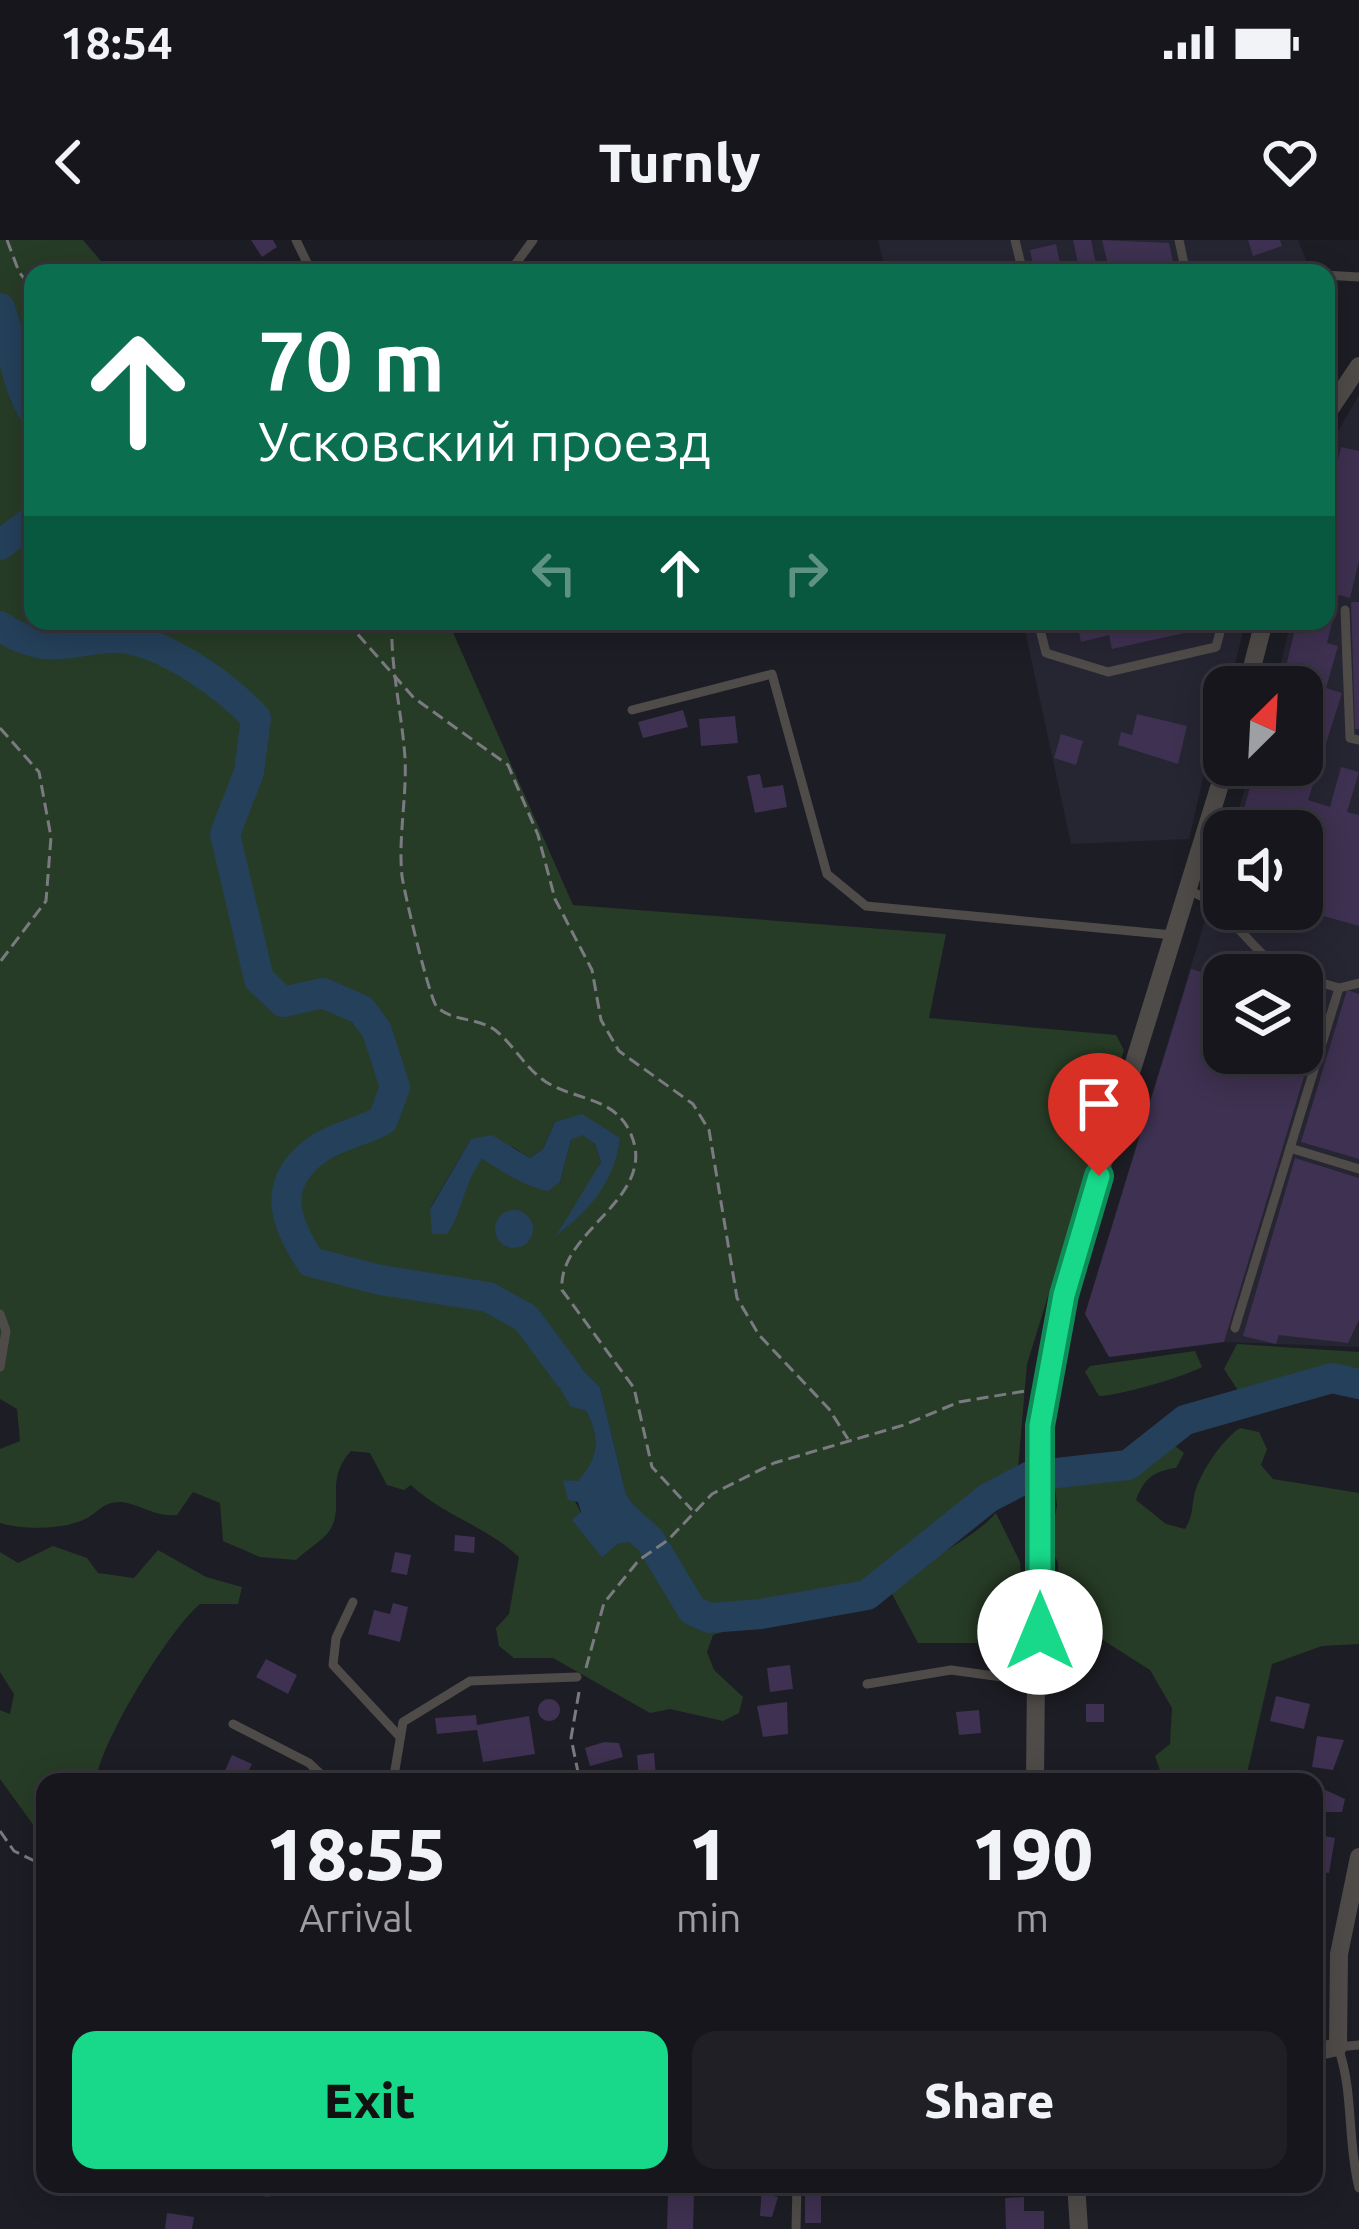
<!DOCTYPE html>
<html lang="en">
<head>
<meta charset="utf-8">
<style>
  :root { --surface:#16161c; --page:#1f1f25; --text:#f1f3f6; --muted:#9e9fa3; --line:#35353b; --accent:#17d989 }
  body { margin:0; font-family:Ubuntu,sans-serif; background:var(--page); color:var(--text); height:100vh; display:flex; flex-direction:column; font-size:45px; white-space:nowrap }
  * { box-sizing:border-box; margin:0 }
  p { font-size:39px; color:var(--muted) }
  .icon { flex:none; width:66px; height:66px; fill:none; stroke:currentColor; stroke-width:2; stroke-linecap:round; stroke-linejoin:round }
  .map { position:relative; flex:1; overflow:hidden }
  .sheet { position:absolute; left:36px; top:1533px; width:1287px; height:420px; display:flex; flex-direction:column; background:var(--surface); border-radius:24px; box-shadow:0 6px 30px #0003,0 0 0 3px var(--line) }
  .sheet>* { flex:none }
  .banner { position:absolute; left:24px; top:24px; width:1311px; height:366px; border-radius:24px; box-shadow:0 6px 30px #0003,0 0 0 3px var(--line); background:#0b6e4f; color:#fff; overflow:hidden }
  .needle { width:78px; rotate:24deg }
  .controls { position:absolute; left:1203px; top:426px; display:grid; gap:24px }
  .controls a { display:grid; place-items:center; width:120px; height:120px; border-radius:24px; background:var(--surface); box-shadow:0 6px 30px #0003,0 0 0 3px var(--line); font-size:60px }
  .pin { position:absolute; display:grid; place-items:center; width:102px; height:102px; color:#fff; margin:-123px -51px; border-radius:50% 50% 50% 0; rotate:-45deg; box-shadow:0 0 12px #0007 }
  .pin .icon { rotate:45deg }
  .me { position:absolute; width:132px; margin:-66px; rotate:0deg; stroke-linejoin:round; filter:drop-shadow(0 0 9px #0008) }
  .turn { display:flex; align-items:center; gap:42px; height:252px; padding:0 36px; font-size:54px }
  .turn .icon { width:156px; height:156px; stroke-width:2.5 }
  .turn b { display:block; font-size:84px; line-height:102px }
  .lanes { display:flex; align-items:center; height:114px; padding:0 36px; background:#0003; justify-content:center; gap:60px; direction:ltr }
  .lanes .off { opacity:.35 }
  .eta { display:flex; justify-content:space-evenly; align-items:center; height:204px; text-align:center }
  .eta b { font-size:72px; font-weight:800; line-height:84px }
  .action { display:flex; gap:24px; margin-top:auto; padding:24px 36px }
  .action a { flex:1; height:138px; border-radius:24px; background:var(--accent); color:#111; font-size:48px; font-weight:800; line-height:138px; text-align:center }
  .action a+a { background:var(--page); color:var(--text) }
  .status { display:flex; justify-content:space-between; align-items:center; height:84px; padding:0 60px; background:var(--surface); direction:ltr }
  .status svg { height:33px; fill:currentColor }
  header { display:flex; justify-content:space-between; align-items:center; height:156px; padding:0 36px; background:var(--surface); font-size:54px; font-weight:800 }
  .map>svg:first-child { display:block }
</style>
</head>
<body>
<div class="status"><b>18:54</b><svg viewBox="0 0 49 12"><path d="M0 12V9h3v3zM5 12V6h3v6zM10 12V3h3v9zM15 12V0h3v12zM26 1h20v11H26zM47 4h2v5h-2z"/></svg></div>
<header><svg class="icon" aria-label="back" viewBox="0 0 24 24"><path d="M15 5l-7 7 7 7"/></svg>Turnly<svg class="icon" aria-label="heart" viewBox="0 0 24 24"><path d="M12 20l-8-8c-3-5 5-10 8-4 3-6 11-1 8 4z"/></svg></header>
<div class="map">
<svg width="1359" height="1989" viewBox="0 0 1359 1989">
  <rect width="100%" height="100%" fill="#1d1d25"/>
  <!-- built -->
  <g fill="#262532" fill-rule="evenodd">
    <path d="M878,0H1298L1311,33H886Z"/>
    <path d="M1359,155V1107L1224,1102L1109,1117L1085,1074L1224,618V669H1302V591H1232L1252,525H1302V447H1275L1291,381H1326V211ZM1224,735H1302V813H1224Z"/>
    <path d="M1023,381H1246L1229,447H1224L1189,599L1071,604Z"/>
  </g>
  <!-- green -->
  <g fill="#273c26" fill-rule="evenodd">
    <path d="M0,0H83L111,33H33V381H448L573,665L946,694L929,778L1116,795L1124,810L1027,1124L1018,1228L999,1237L951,1284L878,1336L820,1357L754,1367L747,1384L713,1395L707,1412L714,1430L743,1457L739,1473L723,1481L670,1469L650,1473L553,1418H514L499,1406L496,1388L509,1374L519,1317C486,1286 444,1276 411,1245L404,1250L387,1245L370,1213L351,1211C322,1242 348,1268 327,1294C319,1303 305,1311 296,1320L260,1317L223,1301L220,1263L193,1252L177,1275C154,1277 143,1265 121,1262C105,1261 99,1271 87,1278C65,1290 23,1290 0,1283V1209L20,1201L17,1169L0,1159ZM555,882L619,898L567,987L561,992L601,922L595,904L582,894L571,900L560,942L517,935L482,919L430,968L471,899L513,907L530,918L543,909ZM549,1095L600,1147L626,1254L656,1300L594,1302L573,1280L581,1273L564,1240L578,1242C598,1218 601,1199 586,1171L570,1165L542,1118Z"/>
    <path d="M1237,1104L1359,1112V1132L1291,1138L1275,1147L1239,1152L1224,1129Z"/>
    <path d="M1195,1111L1202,1127C1180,1138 1122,1155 1099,1156L1085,1132L1090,1126Z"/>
    <path d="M1240,1188L1259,1192L1267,1209L1261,1225L1273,1239L1359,1253V1404L1322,1406L1272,1424L1245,1542H1164L1155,1516L1170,1504L1172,1468L1150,1430L1095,1395L1083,1381L1057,1378L1058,1323L1049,1303L1057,1266L1055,1247L1070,1237L1088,1244L1169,1201L1184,1213L1176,1228C1154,1231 1144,1238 1136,1260L1166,1284L1185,1289C1194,1274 1191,1267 1195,1252C1201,1231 1223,1199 1240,1188Z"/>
    <path d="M996,1273L1020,1322L1025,1375L1010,1395L994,1403H918L891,1352C919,1319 966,1306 996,1273Z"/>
    <path d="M53,1306L87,1318L98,1333L134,1338L158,1310L206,1337L242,1347L238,1364H200C171,1387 98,1505 96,1542H45V1601L0,1539V1470L10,1474L14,1454L0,1432V1312L18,1323Z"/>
  </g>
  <!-- water -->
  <g fill="#25405a">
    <path d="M582,874L620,898C615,941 590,970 556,996L601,922L595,904L582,895L571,900L560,942L548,951C525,947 502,931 482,919C463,944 464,969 447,994H432L430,969L471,899L492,895L530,918L543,909L555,882Z"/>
    <circle cx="514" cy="989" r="19"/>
    <path d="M547,1093L600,1147L626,1254L657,1300L619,1303L602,1317L572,1280L581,1272L578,1262L568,1260L563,1240L578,1241C598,1218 601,1199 586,1171L570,1166L542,1117Z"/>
  </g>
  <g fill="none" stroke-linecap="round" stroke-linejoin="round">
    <!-- river -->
    <g stroke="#25405a" stroke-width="30">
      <path d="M0,68C13,103 14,140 33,171"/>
      <path d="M0,305L33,280"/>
      <path d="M0,386C54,423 82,392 128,399C172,407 227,447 256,478L249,532L225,594L259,739L283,762L323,753L362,770L377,791L395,847L383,880C364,891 340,895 321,907C271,940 282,979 311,1022L380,1040L488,1057L526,1078L569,1136"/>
      <path d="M622,1275L650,1300L692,1370L709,1378L761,1374L867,1355L988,1258L1030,1236L1128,1225L1185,1180L1332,1138L1359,1144"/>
    </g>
  </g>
  <!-- building -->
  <g fill="#3e3151">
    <path d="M251,0H273L277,7L262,17Z"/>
    <path d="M1073,0H1091L1098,33H1080Z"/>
    <path d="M1102,0L1169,3L1173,22L1158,25L1160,33H1110Z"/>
    <path d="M1248,0H1280L1282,6L1253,16Z"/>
    <path d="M1056,4L1062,33H1035L1030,10Z"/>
    <path d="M1341,207L1359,211V321L1350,358L1339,355L1327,403L1338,406L1326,448L1342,453L1308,560L1330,567L1341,527L1359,532L1347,572L1359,575V686L1302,670V591H1238L1256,525H1302V447H1281L1297,381H1326V267Z"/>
    <path d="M1351,362H1359V489H1355Z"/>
    <path d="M1049,381H1182L1184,393L1112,409L1109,395L1081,402L1077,384L1051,390Z"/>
    <path d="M683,470L688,487L643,498L638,482Z"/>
    <path d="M1137,474L1187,486L1178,524L1118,505L1121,492L1132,495Z"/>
    <path d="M735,476L738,503L701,506L699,479Z"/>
    <path d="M1061,494L1083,501L1076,525L1054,518Z"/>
    <path d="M760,534L763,548L783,545L787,567L755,573L747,536Z"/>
    <path d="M1191,729L1224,739V813H1302V763L1324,770L1224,1102L1109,1117L1085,1074Z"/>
    <path d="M1347,750L1359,754V919L1301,902Z"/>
    <path d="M1295,918L1359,938V1080L1348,1103L1279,1095L1276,1104L1243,1096Z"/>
    <path d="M455,1295L475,1297L474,1313L454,1311Z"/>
    <path d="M395,1312L411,1315L407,1335L391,1332Z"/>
    <path d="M393,1363L408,1367L400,1402L368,1394L374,1370L390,1374Z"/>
    <path d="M266,1419L297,1435L288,1454L256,1437Z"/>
    <path d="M790,1425L793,1449L770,1452L767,1428Z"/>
    <path d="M1276,1456L1310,1464L1304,1489L1270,1481Z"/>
    <circle cx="549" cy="1470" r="11"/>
    <path d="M787,1462L788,1494L763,1497L757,1466Z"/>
    <rect x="1086" y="1464" width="18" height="18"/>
    <path d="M979,1470L981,1493L959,1495L956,1472Z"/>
    <path d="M476,1475L477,1485L529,1476L535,1514L483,1522L477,1490L437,1494L435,1478Z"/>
    <path d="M1317,1496L1344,1500L1333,1530L1312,1527Z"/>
    <path d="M604,1502L619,1503L623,1517L590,1526L585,1508Z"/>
    <path d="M654,1513L656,1537L639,1539L637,1515Z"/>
    <path d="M232,1515L252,1524L243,1542L223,1535Z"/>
    <path d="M1319,1547L1345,1559L1342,1572H1314Z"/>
    <path d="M1314,1594L1335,1598L1329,1633L1314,1631Z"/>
    <path d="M1314,1894L1322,1942L1314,1943Z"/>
    <path d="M266,1944H293L292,1953L265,1957Z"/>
    <path d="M762,1944L774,1945L773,1956L778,1957L772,1977L760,1976Z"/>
    <rect x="805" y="1950" width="16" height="33"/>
    <path d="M668,1954L694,1955L693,1989H667Z"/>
    <path d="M1024,1957V1971H1044V1989H1006L1005,1958Z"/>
    <path d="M167,1973L194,1977L192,1989H165Z"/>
  </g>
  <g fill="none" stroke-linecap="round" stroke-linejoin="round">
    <!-- path -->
    <g stroke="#7a7a81" stroke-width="3" stroke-dasharray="12 6" stroke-linecap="butt">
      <path d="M7,0L19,32L33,50"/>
      <path d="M346,381L414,458L508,525L538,595L555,659L592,730L601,780L619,811L693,864L709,890L737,1058L759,1095L829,1169L848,1199"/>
      <path d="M392,381C390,426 402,473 405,518C407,557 398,598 402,636C404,652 430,761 437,767C453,782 477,777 495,790C514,805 525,828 546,842C575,860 614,857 630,892C661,958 557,990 562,1050L634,1148L652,1227L692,1270"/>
      <path d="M0,488L39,532L51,597L46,661L0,722"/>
      <path d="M586,1428L604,1363L639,1320L668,1300L712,1254L774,1223L904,1185L959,1162L1025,1151"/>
      <path d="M579,1452L571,1498L580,1542"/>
      <path d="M0,1591L14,1611L45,1626"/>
    </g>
    <!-- service -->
    <g stroke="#4f4b49" stroke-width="9">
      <path d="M296,0L312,33"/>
      <path d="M1015,0L1023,33"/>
      <path d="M1179,0L1186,33"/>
      <path d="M509,33L533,0"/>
      <path d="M1288,33L1359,37"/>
      <path d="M1345,370L1350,498L1359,500"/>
      <path d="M1038,381L1046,413L1108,432L1216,407L1223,381"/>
      <path d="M632,470L772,434L827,634L866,666L1173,695"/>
      <path d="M1187,650C1234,665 1251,721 1297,735"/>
      <path d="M1339,748L1359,743"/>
      <path d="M1290,908L1359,929"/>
      <path d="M0,1074L6,1091L0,1127"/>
      <path d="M1235,1088L1339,748L1302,737"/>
      <path d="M353,1362L336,1398L333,1425L400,1497"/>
      <path d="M867,1444L951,1430L1038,1442"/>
      <path d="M233,1484L309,1523L329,1542"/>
      <path d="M393,1542L403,1482L470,1441L577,1437"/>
      <path d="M1359,1805L1338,1807C1354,1852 1347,1901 1359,1948"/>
      <path d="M796,1989L797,1944"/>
    </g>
    <!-- minor -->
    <g stroke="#4f4b49" stroke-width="18">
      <path d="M1326,175L1359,126"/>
      <path d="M1247,447L1264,381"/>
      <path d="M1035,1542L1038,1224L1045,1148L1074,1017L1226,525"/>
      <path d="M1314,1812L1338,1807L1339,1714L1359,1617"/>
      <path d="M1076,1944L1079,1989"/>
    </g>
  </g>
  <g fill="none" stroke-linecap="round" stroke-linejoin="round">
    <!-- route casing -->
    <g stroke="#0f8d59" stroke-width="30">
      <path id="route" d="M1040,1392V1186L1064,1055L1099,936"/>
    </g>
    <!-- route -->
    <use href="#route" stroke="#17d989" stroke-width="21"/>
  </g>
</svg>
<div class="controls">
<a><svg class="needle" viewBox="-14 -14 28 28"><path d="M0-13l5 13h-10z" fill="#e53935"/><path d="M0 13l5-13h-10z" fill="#9e9fa3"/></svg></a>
<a><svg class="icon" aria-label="sound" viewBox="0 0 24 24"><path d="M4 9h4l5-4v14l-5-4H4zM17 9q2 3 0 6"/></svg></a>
<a><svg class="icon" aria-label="layers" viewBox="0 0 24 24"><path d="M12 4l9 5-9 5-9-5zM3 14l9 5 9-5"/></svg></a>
</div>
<div class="pin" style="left:1099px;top:936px;background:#d93025"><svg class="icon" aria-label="arrive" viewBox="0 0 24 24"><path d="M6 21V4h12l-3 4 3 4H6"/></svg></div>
<svg class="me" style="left:1040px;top:1392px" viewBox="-20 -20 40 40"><circle r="19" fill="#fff"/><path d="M0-13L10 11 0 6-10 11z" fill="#17d989"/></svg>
<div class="banner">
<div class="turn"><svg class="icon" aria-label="ahead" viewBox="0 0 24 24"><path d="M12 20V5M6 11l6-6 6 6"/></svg><div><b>70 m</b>Усковский проезд</div></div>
<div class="lanes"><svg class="icon off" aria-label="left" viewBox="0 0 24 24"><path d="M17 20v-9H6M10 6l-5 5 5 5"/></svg><svg class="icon" aria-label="ahead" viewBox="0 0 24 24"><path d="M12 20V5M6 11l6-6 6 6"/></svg><svg class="icon off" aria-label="right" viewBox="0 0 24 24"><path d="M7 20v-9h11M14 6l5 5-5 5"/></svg></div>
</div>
<section class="sheet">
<div class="eta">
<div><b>18:55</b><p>Arrival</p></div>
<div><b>1</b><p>min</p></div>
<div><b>190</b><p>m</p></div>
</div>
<div class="action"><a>Exit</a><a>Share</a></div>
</section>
</div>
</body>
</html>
